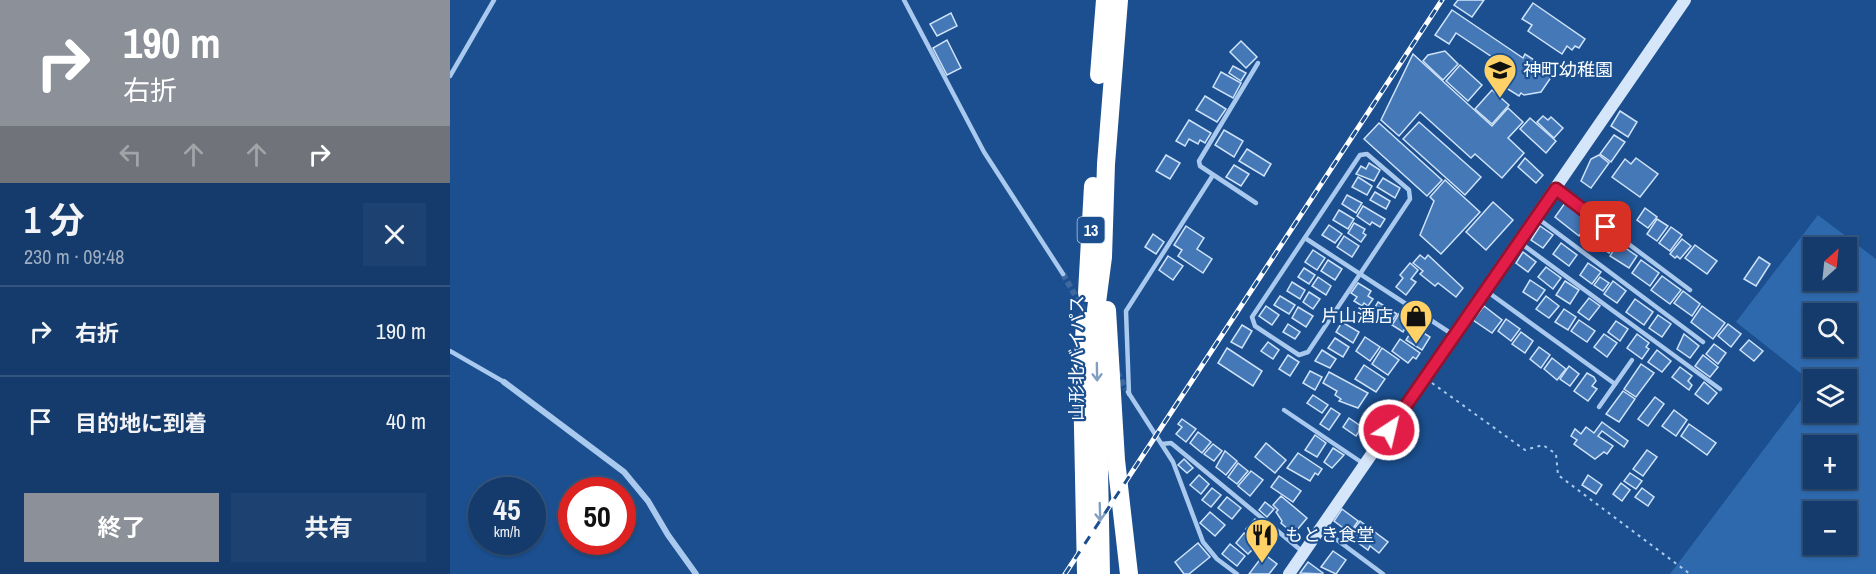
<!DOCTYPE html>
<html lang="ja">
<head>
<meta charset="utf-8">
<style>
  :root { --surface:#143b6b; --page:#1d4271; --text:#f1f3f6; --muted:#9dadc1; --line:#33557e; --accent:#8c9099 }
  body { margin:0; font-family:"Archivo Narrow","Noto Sans JP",sans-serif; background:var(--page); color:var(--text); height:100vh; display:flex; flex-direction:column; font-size:22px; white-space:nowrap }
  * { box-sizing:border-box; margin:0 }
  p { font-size:20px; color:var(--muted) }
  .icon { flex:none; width:33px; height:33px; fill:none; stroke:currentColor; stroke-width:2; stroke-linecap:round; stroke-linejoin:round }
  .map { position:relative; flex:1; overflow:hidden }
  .details { display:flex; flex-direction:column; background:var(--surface); width:450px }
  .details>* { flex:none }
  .hud { background:#8c9099; color:#fff; overflow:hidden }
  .needle { width:39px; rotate:27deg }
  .buttons { position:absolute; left:1353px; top:237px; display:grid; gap:12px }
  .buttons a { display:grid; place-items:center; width:54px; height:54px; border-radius:0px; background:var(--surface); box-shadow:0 2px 4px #0004,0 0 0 2px var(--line); font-size:30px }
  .speed { position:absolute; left:18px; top:477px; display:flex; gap:12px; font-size:30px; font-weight:700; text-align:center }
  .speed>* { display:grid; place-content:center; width:78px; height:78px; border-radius:50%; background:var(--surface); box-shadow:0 2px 4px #0004,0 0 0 2px var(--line); line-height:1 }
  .speed small { font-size:15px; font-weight:400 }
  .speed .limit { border:9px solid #d22; background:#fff; color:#111 }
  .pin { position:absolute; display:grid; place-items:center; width:51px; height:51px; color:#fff; margin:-26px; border-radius:12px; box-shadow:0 3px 9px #0006 }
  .me { position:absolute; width:66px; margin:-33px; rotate:35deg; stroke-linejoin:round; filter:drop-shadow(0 0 4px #0008) }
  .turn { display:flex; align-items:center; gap:21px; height:126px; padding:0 24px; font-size:27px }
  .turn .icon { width:78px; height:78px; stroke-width:2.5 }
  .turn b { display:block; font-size:42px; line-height:51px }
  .lanes { display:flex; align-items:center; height:57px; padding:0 24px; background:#0003; justify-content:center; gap:30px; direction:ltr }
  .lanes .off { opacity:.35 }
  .round { display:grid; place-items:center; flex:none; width:63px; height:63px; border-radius:0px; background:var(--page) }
  .summary { display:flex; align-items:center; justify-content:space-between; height:102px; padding:0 24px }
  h1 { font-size:36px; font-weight:700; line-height:45px }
  .cta { display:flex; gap:12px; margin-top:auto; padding:12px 24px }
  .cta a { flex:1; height:69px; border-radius:0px; background:var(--accent); color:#fff; font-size:24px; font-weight:700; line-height:69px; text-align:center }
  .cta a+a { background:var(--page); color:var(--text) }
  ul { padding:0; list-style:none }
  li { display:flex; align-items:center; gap:18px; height:90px; padding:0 24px; border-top:2px solid var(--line) }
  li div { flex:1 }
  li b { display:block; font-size:22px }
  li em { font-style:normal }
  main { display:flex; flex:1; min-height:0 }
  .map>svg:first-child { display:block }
</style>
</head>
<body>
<main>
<section class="details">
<div class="hud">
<div class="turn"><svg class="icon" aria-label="right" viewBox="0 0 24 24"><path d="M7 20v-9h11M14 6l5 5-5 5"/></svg><div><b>190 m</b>右折</div></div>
<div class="lanes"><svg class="icon off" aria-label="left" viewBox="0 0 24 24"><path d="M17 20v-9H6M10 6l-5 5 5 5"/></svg><svg class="icon off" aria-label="ahead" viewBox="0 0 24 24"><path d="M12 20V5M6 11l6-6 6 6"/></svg><svg class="icon off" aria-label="ahead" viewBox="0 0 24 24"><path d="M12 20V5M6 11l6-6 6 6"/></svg><svg class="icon" aria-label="right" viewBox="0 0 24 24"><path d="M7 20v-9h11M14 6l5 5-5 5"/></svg></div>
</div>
<div class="summary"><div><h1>1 分</h1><p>230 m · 09:48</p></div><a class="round"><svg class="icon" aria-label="close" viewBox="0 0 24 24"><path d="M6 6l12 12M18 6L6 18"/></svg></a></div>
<ul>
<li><svg class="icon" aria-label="right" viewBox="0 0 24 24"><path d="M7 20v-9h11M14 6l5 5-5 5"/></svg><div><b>右折</b></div><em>190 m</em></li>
<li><svg class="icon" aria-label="arrive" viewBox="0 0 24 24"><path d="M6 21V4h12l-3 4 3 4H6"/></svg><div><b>目的地に到着</b></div><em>40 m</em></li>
</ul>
<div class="cta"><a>終了</a><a>共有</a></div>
</section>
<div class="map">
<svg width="1426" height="574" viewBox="0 0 1426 574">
  <rect width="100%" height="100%" fill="#1b4f8f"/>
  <!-- green -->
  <path fill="#2e69ad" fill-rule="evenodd" d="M1368,215L1426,259V574H1220L1363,384L1364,412H1396V380H1364L1363,383L1286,322ZM1364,248H1396V280H1364ZM1364,314H1396V346H1364ZM1364,446H1396V478H1364ZM1364,512H1396V544H1364Z"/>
  <!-- building -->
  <g fill="#4478b7" stroke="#cfe3fa" stroke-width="1.5">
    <path d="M1008,0H1034L1022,17L1004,5Z"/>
    <path d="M1083,3L1135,39L1129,48L1125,46L1122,50L1117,46L1112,54L1078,31L1082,25L1072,19Z"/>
    <path d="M1002,10L1073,58L1075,54L1104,73L1091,92L1074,95L1071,93L1069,96L1053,86L1063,71L1006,33L999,44L985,35Z"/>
    <path d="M501,13L507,26L487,36L480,24Z"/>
    <path d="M497,40L511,68L497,75L483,48Z"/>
    <path d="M791,41L807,57L796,68L780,52Z"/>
    <path d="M995,51L1008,64L993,80L973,61L978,55Z"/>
    <path d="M963,54L1042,126L1058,108L1073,122L1058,138L1074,153L1052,178L1025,154L1021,158L970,112L949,136L931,120Z"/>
    <path d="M1010,65L1032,85L1018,101L996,81Z"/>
    <path d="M783,66L796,73L791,81L779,73Z"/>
    <path d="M771,72L791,83L783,98L763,87Z"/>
    <path d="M1042,90L1059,105L1042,124L1025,109Z"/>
    <path d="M755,96L776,109L767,122L746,110Z"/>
    <path d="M1170,111L1187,122L1178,137L1161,126Z"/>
    <path d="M1093,116L1098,120L1101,117L1113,128L1104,138L1087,122Z"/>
    <path d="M1080,118L1106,141L1096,153L1070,129Z"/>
    <path d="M739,120L761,133L755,143L750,140L748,144L739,139L735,146L726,141Z"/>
    <path d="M969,122L1031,177L1015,195L953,139Z"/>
    <path d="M929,123L992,180L977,196L914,139Z"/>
    <path d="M774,130L793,141L784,157L765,145Z"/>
    <path d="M1164,135L1175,142L1161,162L1150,154Z"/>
    <path d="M797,149L821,164L814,176L789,161Z"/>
    <path d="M716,155L730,163L720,179L706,171Z"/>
    <path d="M1149,155L1159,163L1141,188L1131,181L1141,159Z"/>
    <path d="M1075,158L1093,175L1086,183L1068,167Z"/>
    <path d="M1186,158L1208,174L1190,197L1162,177L1175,159L1181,164Z"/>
    <path d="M919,163L930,170L924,181L906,174L911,166L916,169Z"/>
    <path d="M784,165L799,174L791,186L776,177Z"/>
    <path d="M908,177L922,186L917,195L902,187Z"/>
    <path d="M933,178L950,188L945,198L927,187Z"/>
    <path d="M995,180L1030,212L991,254L970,235L984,201L980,197Z"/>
    <path d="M925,192L940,201L936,209L920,200Z"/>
    <path d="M897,195L912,203L906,213L892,204Z"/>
    <path d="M1043,202L1063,220L1036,250L1016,232Z"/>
    <path d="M1115,203L1145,225L1136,237L1131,233L1129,236L1105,217Z"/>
    <path d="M913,206L935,219L930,227L922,222L920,225L907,216Z"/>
    <path d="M1195,208L1207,217L1198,228L1187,220Z"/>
    <path d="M889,210L904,219L898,229L883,220Z"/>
    <path d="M1207,219L1218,226L1207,241L1197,234Z"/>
    <path d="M904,223L915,229L913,233L916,235L911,242L898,233Z"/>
    <path d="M879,225L892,234L885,243L872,235Z"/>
    <path d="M736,226L754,238L747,249L762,259L753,273L728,256L732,250L724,245Z"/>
    <path d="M1090,226L1103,235L1093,248L1081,240Z"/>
    <path d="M1147,227L1157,234L1148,246L1138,239Z"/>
    <path d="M1221,227L1232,235L1220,251L1209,243Z"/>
    <path d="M703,234L714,242L706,254L695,247Z"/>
    <path d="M1158,235L1167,241L1159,253L1149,246Z"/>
    <path d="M894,236L909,246L902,257L887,247Z"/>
    <path d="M1232,239L1241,246L1230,259L1227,256L1225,258L1220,254Z"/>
    <path d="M1111,243L1127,255L1119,266L1103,254Z"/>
    <path d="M1168,243L1187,256L1179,268L1160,256Z"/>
    <path d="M1245,245L1267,261L1257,274L1235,258Z"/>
    <path d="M863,250L875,258L867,270L855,262Z"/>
    <path d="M1073,252L1086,262L1078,272L1066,263Z"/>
    <path d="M970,255L975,259L978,255L1013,288L1006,297L988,283L985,286L970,274L973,271L963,263Z"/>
    <path d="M718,256L733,266L723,280L709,270Z"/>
    <path d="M1309,257L1320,264L1306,286L1294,279Z"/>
    <path d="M878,260L892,269L885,280L871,271Z"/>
    <path d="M1191,260L1209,273L1200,286L1182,273Z"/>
    <path d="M960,263L968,270L961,279L966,282L956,295L946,287L953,278L950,275Z"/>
    <path d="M1138,263L1151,272L1142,284L1130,275Z"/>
    <path d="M1096,267L1111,278L1103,289L1088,277Z"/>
    <path d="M854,268L865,275L859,284L848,277Z"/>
    <path d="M1212,276L1231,290L1220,304L1201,290Z"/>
    <path d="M868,277L881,286L876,295L862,286Z"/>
    <path d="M1150,277L1159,283L1153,291L1144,285Z"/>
    <path d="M1080,280L1095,290L1087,301L1073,292Z"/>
    <path d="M1115,281L1129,290L1120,304L1106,295Z"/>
    <path d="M1163,281L1176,291L1167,303L1154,294Z"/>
    <path d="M842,282L855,290L850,299L837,291Z"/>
    <path d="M908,283L921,291L918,296L923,299L918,306L914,303L912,306L904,301L907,297L901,293Z"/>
    <path d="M1233,291L1250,304L1242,316L1224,303Z"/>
    <path d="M859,292L870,299L863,309L853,302Z"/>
    <path d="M830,296L845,305L839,314L824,305Z"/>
    <path d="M1096,296L1109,306L1099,318L1086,309Z"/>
    <path d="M1139,298L1150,306L1139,320L1128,312Z"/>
    <path d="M1185,299L1203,312L1194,325L1176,312Z"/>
    <path d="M928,302L947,314L940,324L922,312Z"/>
    <path d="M816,306L829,315L822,325L809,316Z"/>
    <path d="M1034,306L1052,320L1042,333L1023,320Z"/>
    <path d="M1252,306L1275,323L1263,339L1241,322Z"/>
    <path d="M848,307L863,316L856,327L842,318Z"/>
    <path d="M952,309L957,312L954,317L960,320L953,332L942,325Z"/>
    <path d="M1114,309L1126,317L1118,330L1105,322Z"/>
    <path d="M1208,315L1221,324L1212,337L1199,328Z"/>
    <path d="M1056,319L1070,329L1061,341L1048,331Z"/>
    <path d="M1129,320L1145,331L1137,342L1121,331Z"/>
    <path d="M1166,321L1178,329L1170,341L1158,332Z"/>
    <path d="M892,322L909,332L903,343L886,332Z"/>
    <path d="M838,324L850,332L845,339L833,332Z"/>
    <path d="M1278,324L1291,334L1281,347L1268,336Z"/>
    <path d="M792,325L802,331L792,348L781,342Z"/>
    <path d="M964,327L980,337L972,350L956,340Z"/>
    <path d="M1071,332L1083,341L1075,353L1062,344Z"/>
    <path d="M1154,334L1167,343L1157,357L1144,347Z"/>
    <path d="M1187,334L1199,343L1196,347L1199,349L1192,359L1177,348Z"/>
    <path d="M1234,334L1249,346L1240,358L1227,349Z"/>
    <path d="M915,337L930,347L920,361L906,351Z"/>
    <path d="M885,338L899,347L893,357L878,348Z"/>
    <path d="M950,339L970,353L966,359L963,357L958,363L942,351Z"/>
    <path d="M1299,340L1313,351L1304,361L1290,350Z"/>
    <path d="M818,342L829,350L823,359L811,351Z"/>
    <path d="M1264,344L1276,353L1268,364L1256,354Z"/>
    <path d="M1089,347L1100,355L1091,368L1080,359Z"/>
    <path d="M777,348L812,371L803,386L768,363Z"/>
    <path d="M932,348L949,360L938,375L922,364Z"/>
    <path d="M872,350L886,359L880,368L865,361Z"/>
    <path d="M1207,350L1221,361L1212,372L1198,362Z"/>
    <path d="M838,355L849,362L840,376L829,369Z"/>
    <path d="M1253,355L1268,367L1260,377L1245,366Z"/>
    <path d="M1102,358L1116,369L1107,380L1094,369Z"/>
    <path d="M1191,364L1204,373L1186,397L1174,389Z"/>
    <path d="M914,365L935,379L926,392L905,379Z"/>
    <path d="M1119,366L1129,374L1120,386L1110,379Z"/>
    <path d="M1230,367L1242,376L1238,381L1242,385L1239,390L1222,377Z"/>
    <path d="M860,371L872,377L865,390L853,383Z"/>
    <path d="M879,372L918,393L908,408L889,401L891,399L885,395L887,391L873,383Z"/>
    <path d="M1137,373L1144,377L1146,381L1142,386L1147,389L1138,401L1124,391Z"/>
    <path d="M1254,382L1267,393L1258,404L1245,394Z"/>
    <path d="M1173,391L1185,399L1169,422L1156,414Z"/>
    <path d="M863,395L878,405L872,413L857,403Z"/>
    <path d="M1205,397L1214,404L1198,426L1188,419Z"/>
    <path d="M881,408L890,414L879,430L870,424Z"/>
    <path d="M1224,410L1237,420L1226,436L1212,426Z"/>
    <path d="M899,418L912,427L906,436L893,427Z"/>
    <path d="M732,419L746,429L736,442L726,434L732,427L728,424Z"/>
    <path d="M1152,422L1178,441L1174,447L1152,431L1148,436L1163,446L1157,454L1154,452L1145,459L1124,444L1127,440L1121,436L1125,429L1131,434L1136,427L1144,433Z"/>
    <path d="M1239,424L1266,443L1257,455L1231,436Z"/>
    <path d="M748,432L761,442L752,453L740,443Z"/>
    <path d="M865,435L876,443L867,457L855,450Z"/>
    <path d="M816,443L836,460L825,473L805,457Z"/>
    <path d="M763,444L772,451L764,461L754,454Z"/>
    <path d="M883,448L894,455L882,468L874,462Z"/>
    <path d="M1197,450L1207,457L1193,476L1183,469Z"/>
    <path d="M775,451L787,461L776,475L766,467Z"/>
    <path d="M848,453L872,469L868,475L865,473L860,481L837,468Z"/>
    <path d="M734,459L743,468L737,473L728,465Z"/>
    <path d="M788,463L798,471L787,484L778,477Z"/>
    <path d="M801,471L813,480L800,496L788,486Z"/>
    <path d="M1180,473L1192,481L1186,489L1174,481Z"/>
    <path d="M749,475L759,484L751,494L740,485Z"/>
    <path d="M1138,475L1152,485L1146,494L1132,485Z"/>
    <path d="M829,476L851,491L843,502L821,487Z"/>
    <path d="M1171,483L1180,490L1172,501L1163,494Z"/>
    <path d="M762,488L771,495L761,507L752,500Z"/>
    <path d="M1192,488L1204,497L1198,506L1185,497Z"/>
    <path d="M831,496L857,518L847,530L842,526L839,530L831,523L832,521L826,512L828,510L823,505Z"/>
    <path d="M777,497L791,508L782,519L768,508Z"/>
    <path d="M815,502L824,509L817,517L809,510Z"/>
    <path d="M892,509L908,521L900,533L884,521Z"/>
    <path d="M760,512L775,525L765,536L750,523Z"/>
    <path d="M805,519L818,531L809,541L796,529Z"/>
    <path d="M910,521L938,542L929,553L920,546L918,550L899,536Z"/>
    <path d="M794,533L807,545L798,554L786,543Z"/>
    <path d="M748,543L760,557L739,574H734L725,562Z"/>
    <path d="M780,544L795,556L787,566L772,554Z"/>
    <path d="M883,551L896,560L886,574L871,567Z"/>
    <path d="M814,554L827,564L819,574H799Z"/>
    <path d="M858,562L873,573L872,574L850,573Z"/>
  </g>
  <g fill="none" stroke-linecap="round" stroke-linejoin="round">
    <!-- street-tunnel -->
    <g stroke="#3d69a0" stroke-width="6" stroke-dasharray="6 3" stroke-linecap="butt">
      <path d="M613,274L638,318"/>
      <path d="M667,372L676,389"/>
    </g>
    <!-- path -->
    <path stroke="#a9c9ee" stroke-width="2" stroke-dasharray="3 4.5" stroke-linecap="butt" d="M982,383L1075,450L1093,445L1106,454L1108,475L1240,574"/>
    <!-- lane -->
    <g stroke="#a9c9ee" stroke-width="4.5">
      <path d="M454,0L534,152L613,274"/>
      <path d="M0,76L44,0"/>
      <path d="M917,154L959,190L960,199L858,352L849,355L805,326L802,317L910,155Z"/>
      <path d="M1105,189L1240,290"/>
      <path d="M806,203L750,166L749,161L808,63"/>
      <path d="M1086,217L1253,342"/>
      <path d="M855,238L1002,334"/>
      <path d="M1069,242L1270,389"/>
      <path d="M1035,290L1165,384"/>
      <path d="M0,351L54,382"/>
      <path d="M678,392L723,462L753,542L767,559L787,574"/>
      <path d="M679,394L676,311L763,175"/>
      <path d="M1149,407L1182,360"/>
      <path d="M834,410L914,464"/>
      <path d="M712,444L721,443L853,552"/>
      <path d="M871,528L933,574"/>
    </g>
    <!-- street -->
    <path stroke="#a9c9ee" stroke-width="6" d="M54,382L174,472L198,501L218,535L246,574"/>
    <!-- secondary -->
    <path stroke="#d6e6fa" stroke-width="12" d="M839,574L1235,0"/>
    <!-- highway -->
    <g stroke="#fff" stroke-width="18">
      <path d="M649,75L655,0"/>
      <path d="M637,293L643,186"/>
      <path d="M657,310L666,460L679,574"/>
      <path d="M635,321L632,380L636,574"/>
      <path d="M651,574L646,310L653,257L656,164L669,0"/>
    </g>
    <!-- rail casing -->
    <g stroke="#fff" stroke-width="5">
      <path id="rail" d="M615,574L992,0"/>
    </g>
    <!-- rail -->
    <use href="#rail" stroke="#1b4f8f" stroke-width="3" stroke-dasharray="9" stroke-linecap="butt"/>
  </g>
  <!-- one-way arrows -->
  <defs><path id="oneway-shaft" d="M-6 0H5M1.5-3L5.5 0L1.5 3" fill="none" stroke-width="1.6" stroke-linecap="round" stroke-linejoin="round" transform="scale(1.5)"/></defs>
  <g stroke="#829ec1">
    <use href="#oneway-shaft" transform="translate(647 372) rotate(89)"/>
    <use href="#oneway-shaft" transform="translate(650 512) rotate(88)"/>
  </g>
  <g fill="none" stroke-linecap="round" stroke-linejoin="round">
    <!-- route casing -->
    <g stroke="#92132f" stroke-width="15">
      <path id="route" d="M939,430L1106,189L1156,227"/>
    </g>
    <!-- route -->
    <use href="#route" stroke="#e11d48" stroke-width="10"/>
  </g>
  <!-- icons -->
  <defs>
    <g id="school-pin" transform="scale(1.725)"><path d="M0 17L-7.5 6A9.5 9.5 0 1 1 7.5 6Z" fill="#ffd166" stroke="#1b4f8f"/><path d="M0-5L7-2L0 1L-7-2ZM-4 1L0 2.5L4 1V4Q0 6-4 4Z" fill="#111"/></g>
    <g id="shop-pin" transform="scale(1.725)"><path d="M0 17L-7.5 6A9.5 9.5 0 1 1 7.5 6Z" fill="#ffd166" stroke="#1b4f8f"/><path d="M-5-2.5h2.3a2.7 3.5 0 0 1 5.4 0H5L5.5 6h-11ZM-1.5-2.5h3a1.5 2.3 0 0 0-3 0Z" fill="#111"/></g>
    <g id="restaurant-pin" transform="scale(1.725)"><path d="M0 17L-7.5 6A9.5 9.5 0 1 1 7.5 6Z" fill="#ffd166" stroke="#1b4f8f"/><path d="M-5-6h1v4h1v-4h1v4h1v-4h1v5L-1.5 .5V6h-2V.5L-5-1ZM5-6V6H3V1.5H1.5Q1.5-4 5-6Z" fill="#111"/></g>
  </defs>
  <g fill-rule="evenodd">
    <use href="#school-pin" x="1050" y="70"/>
    <use href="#shop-pin" x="966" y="316"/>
    <use href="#restaurant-pin" x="812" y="535"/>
  </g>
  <g text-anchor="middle" stroke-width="4.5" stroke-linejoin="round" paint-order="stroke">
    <!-- shield labels -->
    <rect fill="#1b4f8f" stroke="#bbcadd" stroke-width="1.5" x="627.5" y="217" width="27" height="26" rx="4.5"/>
    <g font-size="16" font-weight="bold" fill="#fff">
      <text x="641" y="236">13</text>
    </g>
    <!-- poi labels -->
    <g font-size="18" fill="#fff" stroke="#1b4f8f" text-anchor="start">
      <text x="1073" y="76">神町幼稚園</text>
      <text x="943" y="322" text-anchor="end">片山酒店</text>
      <text x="835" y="541">もとき食堂</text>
    </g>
    <!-- street labels -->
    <g font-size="18" fill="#fff" stroke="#1b4f8f">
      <text transform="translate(627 358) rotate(-90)" y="6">山形北バイパス</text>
    </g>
  </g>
</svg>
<div class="buttons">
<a><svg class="needle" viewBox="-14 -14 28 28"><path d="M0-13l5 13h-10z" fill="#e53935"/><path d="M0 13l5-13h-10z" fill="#9dadc1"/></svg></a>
<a><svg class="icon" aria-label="search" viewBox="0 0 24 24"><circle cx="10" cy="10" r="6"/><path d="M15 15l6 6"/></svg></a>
<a><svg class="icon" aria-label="layers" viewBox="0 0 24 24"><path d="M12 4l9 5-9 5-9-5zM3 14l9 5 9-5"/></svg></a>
<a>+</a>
<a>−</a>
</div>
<div class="speed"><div>45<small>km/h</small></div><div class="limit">50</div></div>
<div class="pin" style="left:1156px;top:227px;background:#d93025"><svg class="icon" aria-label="arrive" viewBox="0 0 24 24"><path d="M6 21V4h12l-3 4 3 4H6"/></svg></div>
<svg class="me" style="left:939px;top:430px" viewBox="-20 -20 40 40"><circle r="17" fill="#e11d48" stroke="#fff" stroke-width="3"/><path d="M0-11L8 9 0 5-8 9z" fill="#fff"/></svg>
</div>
</main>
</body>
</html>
